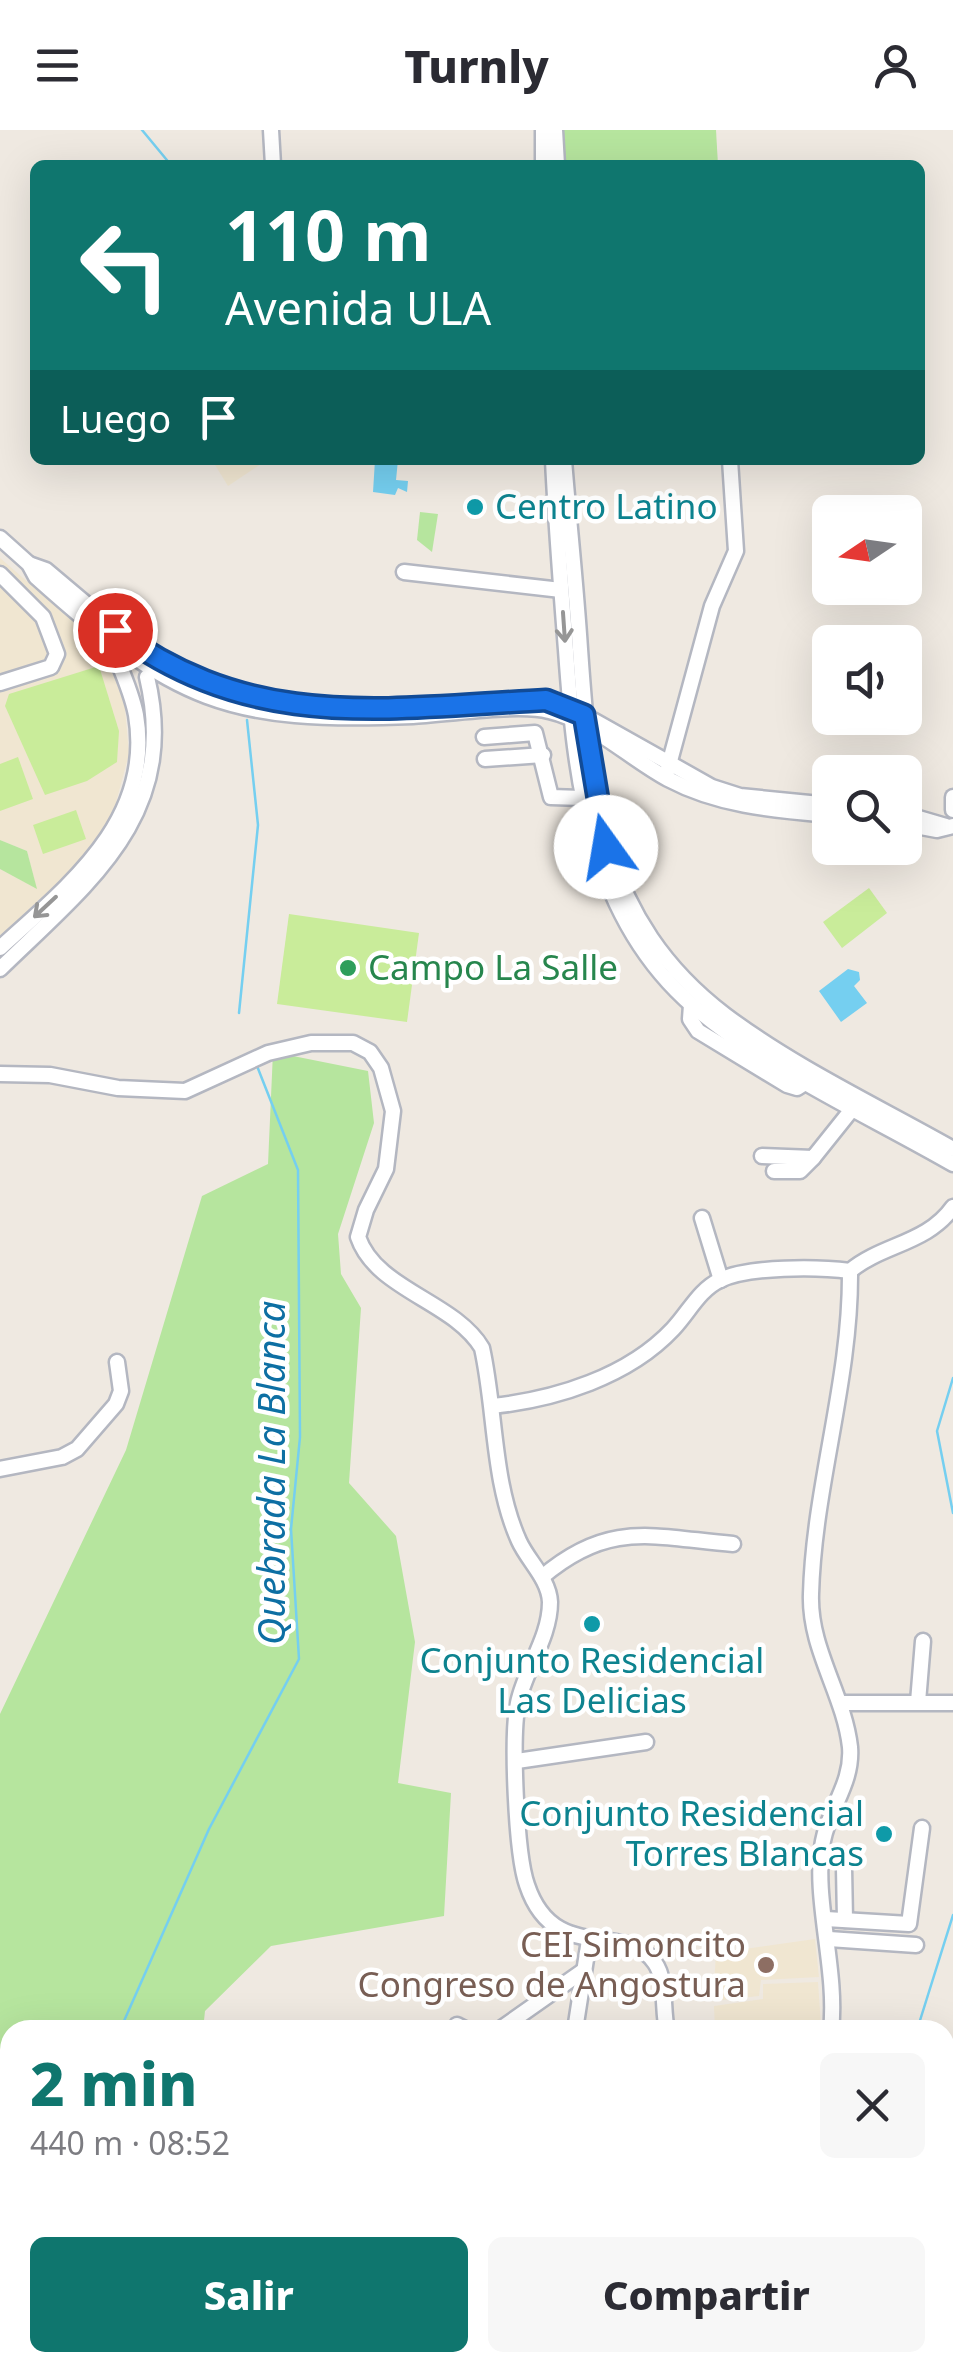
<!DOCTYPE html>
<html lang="es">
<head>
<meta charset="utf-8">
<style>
  :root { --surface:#fff; --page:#f7f7f7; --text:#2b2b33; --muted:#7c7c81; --accent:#0f766e }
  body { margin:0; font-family:"Noto Sans",sans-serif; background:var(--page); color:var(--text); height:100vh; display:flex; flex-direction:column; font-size:38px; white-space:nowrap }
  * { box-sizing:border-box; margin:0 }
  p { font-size:32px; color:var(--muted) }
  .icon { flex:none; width:55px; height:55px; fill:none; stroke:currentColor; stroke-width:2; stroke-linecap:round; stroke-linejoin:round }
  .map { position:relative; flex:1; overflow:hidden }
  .details { position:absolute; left:0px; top:1890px; width:955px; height:352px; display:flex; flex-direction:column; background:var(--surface); border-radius:30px 30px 0 0; box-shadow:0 10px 40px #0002 }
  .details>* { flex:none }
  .top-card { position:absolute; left:30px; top:30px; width:895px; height:305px; border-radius:15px; box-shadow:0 10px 40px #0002; background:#0f766e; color:#fff; overflow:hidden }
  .needle { width:65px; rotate:257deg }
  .controls { position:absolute; left:812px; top:365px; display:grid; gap:20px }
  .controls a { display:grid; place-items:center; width:110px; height:110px; border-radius:15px; background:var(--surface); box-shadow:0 10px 40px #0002; font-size:50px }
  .pin { position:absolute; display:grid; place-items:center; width:85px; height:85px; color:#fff; margin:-42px; border:5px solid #fff; border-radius:50%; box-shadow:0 2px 10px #0007 }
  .me { position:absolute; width:110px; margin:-55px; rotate:347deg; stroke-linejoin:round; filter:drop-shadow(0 0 8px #0008) }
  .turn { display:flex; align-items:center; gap:35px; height:210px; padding:0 30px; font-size:45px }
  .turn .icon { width:130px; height:130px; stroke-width:2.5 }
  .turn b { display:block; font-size:70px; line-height:85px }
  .then { display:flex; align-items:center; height:95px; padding:0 30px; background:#0003; gap:20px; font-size:38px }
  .round { display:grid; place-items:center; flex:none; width:105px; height:105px; border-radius:15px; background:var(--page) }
  .overview { display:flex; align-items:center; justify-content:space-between; height:170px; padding:0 30px }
  h1 { font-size:60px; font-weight:800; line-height:75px; color:var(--accent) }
  .primary-button { display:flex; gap:20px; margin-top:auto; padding:20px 30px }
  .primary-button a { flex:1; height:115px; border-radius:15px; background:var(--accent); color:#fff; font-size:40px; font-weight:800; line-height:115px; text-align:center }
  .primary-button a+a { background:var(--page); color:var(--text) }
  header { display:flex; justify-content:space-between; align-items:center; height:130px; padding:0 30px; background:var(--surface); font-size:45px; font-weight:800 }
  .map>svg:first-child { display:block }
</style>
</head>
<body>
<header><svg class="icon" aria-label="menu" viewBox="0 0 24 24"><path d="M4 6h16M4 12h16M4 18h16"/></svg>Turnly<svg class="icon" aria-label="person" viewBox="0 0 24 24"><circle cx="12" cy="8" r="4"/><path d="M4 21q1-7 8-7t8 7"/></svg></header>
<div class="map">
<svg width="953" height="2241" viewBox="0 0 953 2241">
  <rect width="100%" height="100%" fill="#efe9e1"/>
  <!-- education -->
  <g fill="#f0e6d1">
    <path d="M212,330H267L228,356Z"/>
    <path d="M0,428L96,511L124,568L129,624L114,680L88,725L0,806V739L36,758L27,721L0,710Z"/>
    <path d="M815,1809L819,1847L761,1850L759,1866L713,1871L716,1823Z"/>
    <path d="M818,1852L821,1896L715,1900L714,1876L763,1869V1854Z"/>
    <path d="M499,2232L641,2233L660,2241H439Z"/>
  </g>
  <!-- green -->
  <g fill="#b6e59e">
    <path d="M553,0H716L718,35H554Z"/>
    <path d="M420,382L438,384L432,422L417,410Z"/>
    <path d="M0,710L27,721L37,759L0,739Z"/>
    <path d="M273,922L368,941L374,993L338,1104L341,1144L361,1178L349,1353L396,1406L415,1512L398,1653L451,1663L444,1786L271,1816L205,1881L203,1900H10V2232H281V2241H0V1584L126,1320L202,1066L268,1034Z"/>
    <path d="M945,2135L953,2136V2241H873L859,2233L945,2232Z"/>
  </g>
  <!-- pitch -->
  <g fill="#c9ec9a">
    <path d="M99,536L119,601L117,632L87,651L45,665L5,576L9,564Z"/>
    <path d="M18,627L33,669L0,681V634Z"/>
    <path d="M76,680L86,709L43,724L33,695Z"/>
    <path d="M869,758L887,783L842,818L823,792Z"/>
    <path d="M289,784L419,803L407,892L277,874Z"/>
  </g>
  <!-- water -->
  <g fill="#75cff0">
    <path d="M375,330H398L396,350L408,351L407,362L398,358L395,365L373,362Z"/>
    <path d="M848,839L859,842L860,850L854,856L867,873L841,892L819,861Z"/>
  </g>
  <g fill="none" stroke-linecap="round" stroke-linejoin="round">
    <!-- stream -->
    <g stroke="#75cff0" stroke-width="2.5">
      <path d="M142,0L171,35"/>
      <path d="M239,883L258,695L247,590"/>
      <path d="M953,1248L937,1301L953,1383"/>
      <path d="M120,1900L209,1699L299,1529L291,1399L300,1307L298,1040L257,936"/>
      <path d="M917,1900L953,1785"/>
      <path d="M0,1989L10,1998"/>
      <path d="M919,2232L931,2241"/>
      <path d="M1,2241L10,2219"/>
    </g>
    <!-- minor casing -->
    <g stroke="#b4b7c1" stroke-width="19">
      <g id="minor">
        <path d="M271,0L273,35"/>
        <path d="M543,0V35"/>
        <path d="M555,0L557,35"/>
        <path d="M553,330C556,393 561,457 566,520C575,648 589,786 693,876C769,941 866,984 953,1034"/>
        <path d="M564,330C569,393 576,456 580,519C590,663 600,790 725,885C794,937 877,976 953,1019"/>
        <path d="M0,408L29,434L36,447C174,571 227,594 413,586C447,584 520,573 549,581C592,591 629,628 668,649C719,676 774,680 830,685"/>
        <path d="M29,434L46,440L141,520L232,564L281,575L330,578L546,570L584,585L712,657L740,666L830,675"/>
        <path d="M404,442L561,460"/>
        <path d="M0,444L43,487L57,524L51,537L0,553"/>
        <path d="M484,607L535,603L551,667L582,668"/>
        <path d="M485,629L543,625"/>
        <path d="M667,642L712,476L736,421L730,330"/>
        <path d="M953,667V680"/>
        <path d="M905,684L946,696"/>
        <path d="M905,694L937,700L953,696"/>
        <path d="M0,818C69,755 154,690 136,585C131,559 119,536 110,512"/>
        <path d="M0,839C88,753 180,686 147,547"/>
        <path d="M691,875L690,889L698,901L787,955L797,958L808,951"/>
        <path d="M0,944L50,945L118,958L185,961L268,923L311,913H353L370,922L381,938L393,981L386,1039L366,1080L358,1107C376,1160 454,1171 482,1218C496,1281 492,1351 519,1411C528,1431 549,1449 550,1472C550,1508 525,1539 518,1573C511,1606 516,1724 527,1755C554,1836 626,1790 655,1833C667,1850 662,1880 667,1900"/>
        <path d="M762,1026L813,1028L853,978"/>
        <path d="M774,1041H800L813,1028"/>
        <path d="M702,1088L721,1150"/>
        <path d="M850,1141C882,1114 927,1114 953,1077"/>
        <path d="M493,1276C556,1269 628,1247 673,1199C689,1182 699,1160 720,1150C749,1136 818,1137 850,1141"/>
        <path d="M0,1339L62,1327L77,1319L116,1274L121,1261L117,1232"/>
        <path d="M542,1447C609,1390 652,1407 733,1414"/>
        <path d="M918,1572L923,1511"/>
        <path d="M840,1573H953"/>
        <path d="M517,1631L646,1612"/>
        <path d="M844,1738L845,1790"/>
        <path d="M826,1789L909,1794L922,1698"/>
        <path d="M829,1809L916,1815"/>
        <path d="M457,1895L467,1900"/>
        <path d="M499,1900L583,1841"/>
        <path d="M575,1900L589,1810"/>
        <path d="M831,1900C838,1840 812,1766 823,1711C829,1678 853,1653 850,1617C844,1564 809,1519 811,1464C814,1355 851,1251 850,1141"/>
        <path d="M945,2003L953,2013"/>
        <path d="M945,2022L953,2030"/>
        <path d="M682,2232L708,2241"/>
        <path d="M821,2241V2232"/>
      </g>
    </g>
    <!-- minor -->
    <use href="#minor" stroke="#fff" stroke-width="14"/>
  </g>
  <!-- one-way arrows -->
  <defs><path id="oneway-shaft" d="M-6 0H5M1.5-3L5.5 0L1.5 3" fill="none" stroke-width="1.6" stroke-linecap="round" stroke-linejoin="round" transform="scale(2.5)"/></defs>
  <g stroke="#969696">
    <use href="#oneway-shaft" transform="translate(564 497) rotate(86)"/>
    <use href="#oneway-shaft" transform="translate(45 777) rotate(137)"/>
  </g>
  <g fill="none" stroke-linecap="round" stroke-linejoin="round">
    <!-- route casing -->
    <g stroke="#114b97" stroke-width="25">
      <path id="route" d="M115,500C253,603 386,578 546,570L584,585L606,717"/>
    </g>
    <!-- route -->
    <use href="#route" stroke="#1a73e8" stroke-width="18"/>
  </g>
  <!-- markers -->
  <g fill="#0f9aa8" stroke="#fff" stroke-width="4">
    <circle cx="475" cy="377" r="10"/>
    <circle cx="592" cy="1494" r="10"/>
    <circle cx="884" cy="1704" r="10"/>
  </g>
  <circle fill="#2e9e5b" stroke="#fff" stroke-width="4" cx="348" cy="838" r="10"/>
  <circle fill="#8d6e63" stroke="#fff" stroke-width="4" cx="766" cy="1835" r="10"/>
  <g text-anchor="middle" stroke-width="9" stroke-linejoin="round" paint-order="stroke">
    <!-- culture labels -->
    <g font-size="35" fill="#0d838f" stroke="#fff" text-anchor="start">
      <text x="495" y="389">Centro Latino</text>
      <text x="592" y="1543" text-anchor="middle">Conjunto Residencial<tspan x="592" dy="40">Las Delicias</tspan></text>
      <text x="864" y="1696" text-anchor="end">Conjunto Residencial<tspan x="864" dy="40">Torres Blancas</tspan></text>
    </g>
    <!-- leisure labels -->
    <g font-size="35" fill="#27864d" stroke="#fff" text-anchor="start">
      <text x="368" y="850">Campo La Salle</text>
    </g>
    <!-- education labels -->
    <g font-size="35" fill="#785e54" stroke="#fff" text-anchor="end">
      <text x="746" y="1827">CEI Simoncito<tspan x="746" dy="40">Congreso de Angostura</tspan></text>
    </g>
    <!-- water labels -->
    <g font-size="38" font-style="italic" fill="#0d6fa3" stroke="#fff">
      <text transform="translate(272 1343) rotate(-90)" y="13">Quebrada La Blanca</text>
    </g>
  </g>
</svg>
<div class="controls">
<a><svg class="needle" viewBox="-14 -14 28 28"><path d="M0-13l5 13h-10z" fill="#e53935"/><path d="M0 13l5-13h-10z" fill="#7c7c81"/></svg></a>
<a><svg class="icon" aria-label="sound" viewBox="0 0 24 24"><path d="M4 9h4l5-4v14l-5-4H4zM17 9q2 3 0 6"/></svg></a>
<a><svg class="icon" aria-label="search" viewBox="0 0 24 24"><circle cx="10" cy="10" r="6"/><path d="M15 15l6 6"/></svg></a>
</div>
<div class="pin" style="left:115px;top:500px;background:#d93025"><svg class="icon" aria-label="arrive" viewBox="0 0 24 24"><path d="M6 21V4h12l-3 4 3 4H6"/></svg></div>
<svg class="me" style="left:606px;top:717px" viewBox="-20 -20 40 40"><circle r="19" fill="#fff"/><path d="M0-13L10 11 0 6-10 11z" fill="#1a73e8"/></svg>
<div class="top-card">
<div class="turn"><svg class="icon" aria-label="left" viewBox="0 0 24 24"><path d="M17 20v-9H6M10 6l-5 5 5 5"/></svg><div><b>110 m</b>Avenida ULA</div></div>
<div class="then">Luego<svg class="icon" aria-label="arrive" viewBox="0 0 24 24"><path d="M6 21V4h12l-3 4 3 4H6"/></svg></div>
</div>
<section class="details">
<div class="overview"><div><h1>2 min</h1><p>440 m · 08:52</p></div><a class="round"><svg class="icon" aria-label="close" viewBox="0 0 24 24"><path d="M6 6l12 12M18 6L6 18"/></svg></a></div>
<div class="primary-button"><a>Salir</a><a>Compartir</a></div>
</section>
</div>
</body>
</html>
